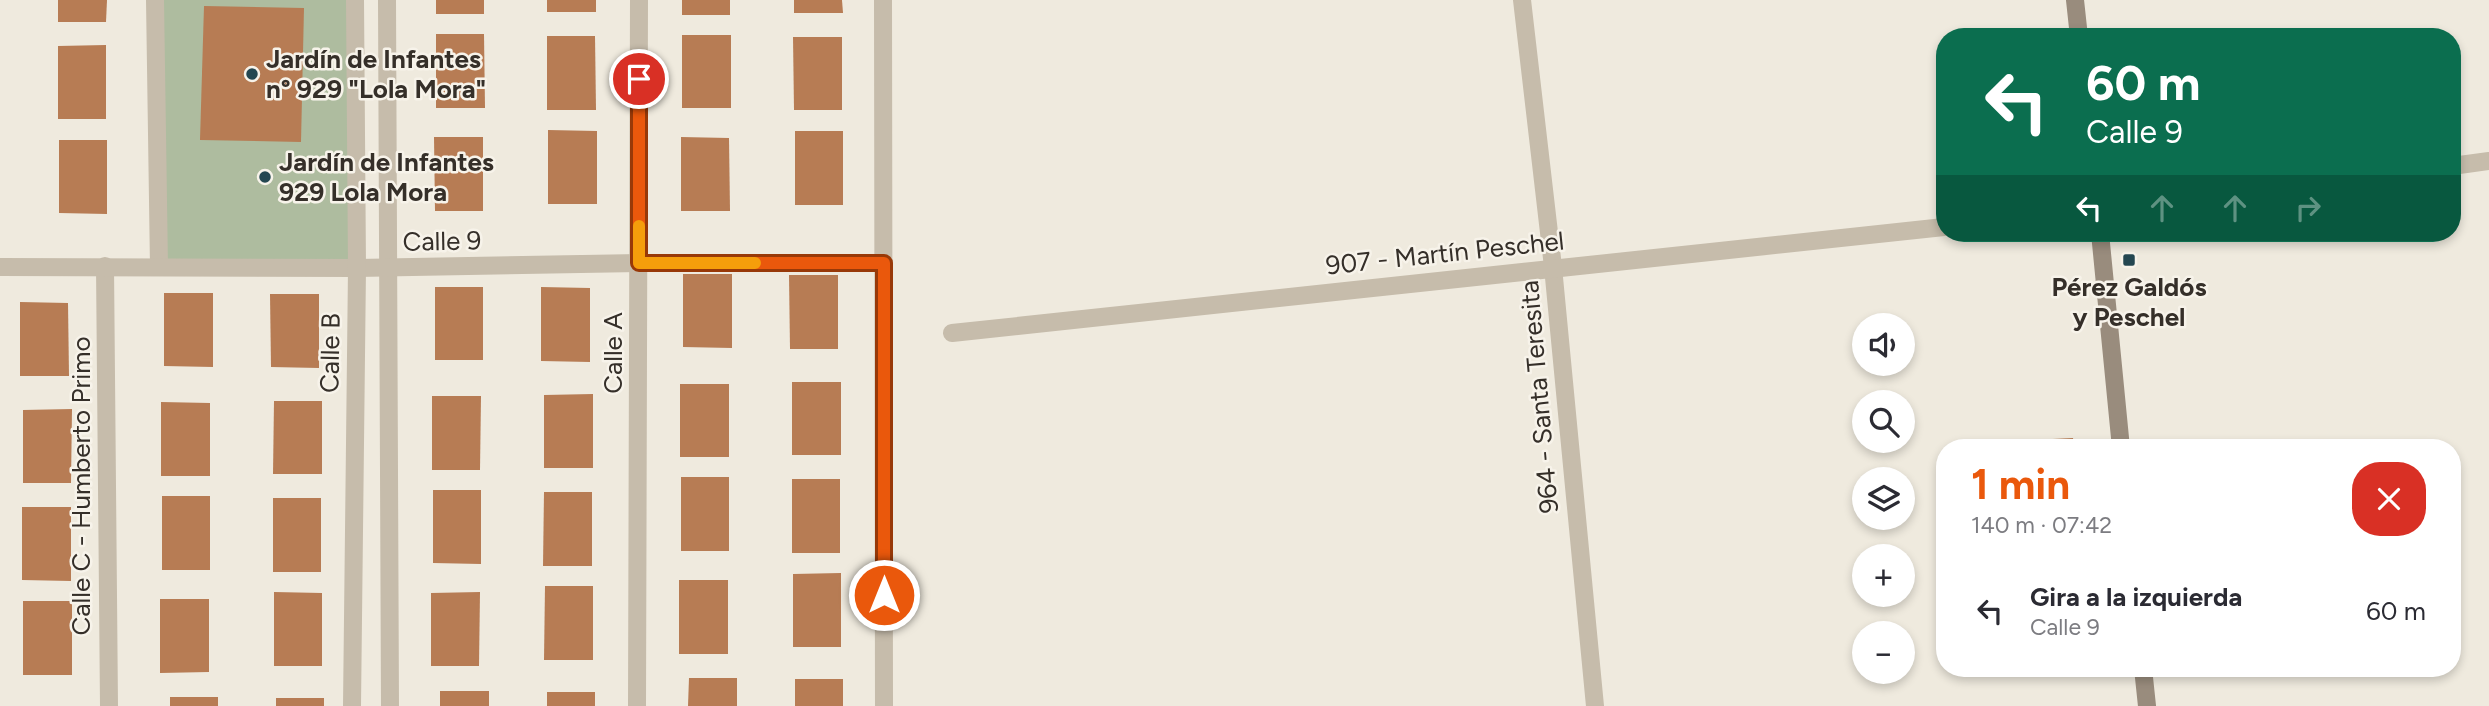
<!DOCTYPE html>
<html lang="es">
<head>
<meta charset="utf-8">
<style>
  :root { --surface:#fff; --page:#f7f7f7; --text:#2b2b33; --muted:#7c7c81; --accent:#ea580c }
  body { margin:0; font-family:Figtree,sans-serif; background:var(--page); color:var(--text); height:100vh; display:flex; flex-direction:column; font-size:26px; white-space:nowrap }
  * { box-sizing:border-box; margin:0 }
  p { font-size:23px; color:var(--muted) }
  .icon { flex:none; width:38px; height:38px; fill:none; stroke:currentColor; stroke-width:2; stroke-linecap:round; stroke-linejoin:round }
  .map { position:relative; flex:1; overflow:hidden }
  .sheet { position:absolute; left:1936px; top:439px; width:525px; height:238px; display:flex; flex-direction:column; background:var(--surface); border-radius:28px; box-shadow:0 4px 10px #0003 }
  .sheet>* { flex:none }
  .hud { position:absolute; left:1936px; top:28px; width:525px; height:214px; border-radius:28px; box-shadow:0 4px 10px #0003; background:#0b6e4f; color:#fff; overflow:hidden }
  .tools { position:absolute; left:1852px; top:313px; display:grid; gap:14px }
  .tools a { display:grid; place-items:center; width:63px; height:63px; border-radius:50%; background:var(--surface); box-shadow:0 4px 10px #0003; font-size:35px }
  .pin { position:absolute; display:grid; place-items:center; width:60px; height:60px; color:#fff; margin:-30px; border:4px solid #fff; border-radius:50%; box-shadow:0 2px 7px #0007 }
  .me { position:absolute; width:77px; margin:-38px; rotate:0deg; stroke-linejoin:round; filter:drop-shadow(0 0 5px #0008) }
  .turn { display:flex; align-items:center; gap:24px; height:147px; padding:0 35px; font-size:32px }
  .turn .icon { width:91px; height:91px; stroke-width:2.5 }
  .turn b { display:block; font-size:49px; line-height:60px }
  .lanes { display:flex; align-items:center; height:66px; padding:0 35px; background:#0003; justify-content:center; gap:35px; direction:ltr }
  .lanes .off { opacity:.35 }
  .round { display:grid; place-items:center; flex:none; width:74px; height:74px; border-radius:28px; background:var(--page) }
  .overview { display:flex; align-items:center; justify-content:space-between; height:119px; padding:0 35px }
  h1 { font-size:42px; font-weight:700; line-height:52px; color:var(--accent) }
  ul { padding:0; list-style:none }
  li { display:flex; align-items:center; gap:21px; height:105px; padding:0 35px }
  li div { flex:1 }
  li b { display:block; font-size:26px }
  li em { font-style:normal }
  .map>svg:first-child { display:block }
</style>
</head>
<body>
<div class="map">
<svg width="2489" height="706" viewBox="0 0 2489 706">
  <rect width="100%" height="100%" fill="#efeade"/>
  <!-- green -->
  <path fill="#aebc9f" d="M155,0H355L357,268L159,267Z"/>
  <!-- building -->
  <g fill="#b77c54">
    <path d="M58,0H107L106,22H58Z"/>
    <rect x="436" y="0" width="48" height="14"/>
    <rect x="547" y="0" width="49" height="12"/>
    <rect x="682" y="0" width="48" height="15"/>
    <path d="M794,0H842L843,13H794Z"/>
    <path d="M204,6L304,8L301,142L200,140Z"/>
    <path d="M436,34H484L485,108H436Z"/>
    <rect x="682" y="35" width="49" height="73"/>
    <path d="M547,36H595L596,110H547Z"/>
    <path d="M793,37H842V110H794Z"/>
    <path d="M106,45V119H58V46Z"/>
    <path d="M548,130L597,131V204H548Z"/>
    <rect x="795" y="131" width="48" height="74"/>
    <path d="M434,137H483V211H435Z"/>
    <path d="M681,137L729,138L730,211H681Z"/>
    <path d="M59,140H107V214L59,213Z"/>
    <path d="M683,274H732V348L683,347Z"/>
    <path d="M789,275H838V349H790Z"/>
    <rect x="435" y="287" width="48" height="73"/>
    <path d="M541,287L590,288V362L541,361Z"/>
    <path d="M164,293H213V367L164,366Z"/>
    <path d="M270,294H319V368L271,367Z"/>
    <path d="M20,302L68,303L69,376H20Z"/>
    <rect x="792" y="382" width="49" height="73"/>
    <rect x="680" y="384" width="49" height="73"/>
    <path d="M593,394V468H544V395Z"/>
    <path d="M432,396H481L480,470H432Z"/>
    <path d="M274,401H322V474H273Z"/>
    <path d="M161,402L210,403V476H161Z"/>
    <path d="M72,409L71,483H23V410Z"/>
    <path d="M2073,438L2074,448H2033L2032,440Z"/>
    <rect x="681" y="477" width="48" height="74"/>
    <rect x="792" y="479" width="48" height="74"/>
    <path d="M433,490H481V564L433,563Z"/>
    <path d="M544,492H592V566H543Z"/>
    <rect x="162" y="496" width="48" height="74"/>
    <rect x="273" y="498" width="48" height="74"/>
    <path d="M22,507H71V581L22,580Z"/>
    <path d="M841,573V647H793V574Z"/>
    <rect x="679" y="580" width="49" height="74"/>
    <path d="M545,586H593V660H544Z"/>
    <path d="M274,592L322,593V666H274Z"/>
    <path d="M480,592L479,666H431V593Z"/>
    <path d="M160,599H209V672L160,673Z"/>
    <rect x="23" y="601" width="49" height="74"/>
    <path d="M689,678H737V706H688Z"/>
    <rect x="795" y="679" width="48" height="27"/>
    <rect x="440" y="691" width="49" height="15"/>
    <rect x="547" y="692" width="48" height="14"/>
    <rect x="170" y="697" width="48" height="9"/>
    <rect x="276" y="698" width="48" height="8"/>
  </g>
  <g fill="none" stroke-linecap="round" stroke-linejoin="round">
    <!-- street -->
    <g stroke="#c6bcab" stroke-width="18">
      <path d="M155,0L159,267"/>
      <path d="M387,0L390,706"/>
      <path d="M883,0L884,706"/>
      <path d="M1522,0L1553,267L1595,706"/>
      <path d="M2452,166L2489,161"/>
      <path d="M105,266L109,706"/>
      <path d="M0,267L357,268L639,263H884"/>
      <path d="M952,333L1944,227"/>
      <path d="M352,706L357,268L355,0"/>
      <path d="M637,706L639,0"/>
    </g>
    <!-- secondary -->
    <g stroke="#998c7d" stroke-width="18">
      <path d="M2075,0L2079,37"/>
      <path d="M2100,233L2121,448"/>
      <path d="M2143,668L2147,706"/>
    </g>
  </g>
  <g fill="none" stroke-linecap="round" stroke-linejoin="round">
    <!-- route casing -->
    <g stroke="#983908" stroke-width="18">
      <path id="route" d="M639,79V263H884V595"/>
    </g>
    <!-- route -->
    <use href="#route" stroke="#ea580c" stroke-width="12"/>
    <!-- slow -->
    <path stroke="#f59e0b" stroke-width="12" d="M639,226V263H755"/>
  </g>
  <!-- markers -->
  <g fill="#244751" stroke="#f7f3ea" stroke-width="2.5">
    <circle cx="252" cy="74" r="7"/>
    <circle cx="265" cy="177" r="7"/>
    <rect x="2122" y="253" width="14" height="14" rx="3.5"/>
  </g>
  <g text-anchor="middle" stroke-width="5" stroke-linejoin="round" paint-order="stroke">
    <!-- poi labels -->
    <g font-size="26" font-weight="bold" fill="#352f29" stroke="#f7f3ea" text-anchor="start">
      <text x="266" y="68">Jardín de Infantes<tspan x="266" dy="30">n° 929 "Lola Mora"</tspan></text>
      <text x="279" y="171">Jardín de Infantes<tspan x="279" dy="30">929 Lola Mora</tspan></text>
      <text x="2129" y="296" text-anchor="middle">Pérez Galdós<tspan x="2129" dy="30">y Peschel</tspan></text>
    </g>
    <!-- street labels -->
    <g font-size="26" fill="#352f29" stroke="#f7f3ea">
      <text transform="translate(442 241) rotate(-1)" y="9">Calle 9</text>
      <text transform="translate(1445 253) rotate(-6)" y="9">907 - Martín Peschel</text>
      <text transform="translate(330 353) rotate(-89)" y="9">Calle B</text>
      <text transform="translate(613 353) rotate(-90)" y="9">Calle A</text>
      <text transform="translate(1539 397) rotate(-95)" y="9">964 - Santa Teresita</text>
      <text transform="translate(81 486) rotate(-90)" y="9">Calle C - Humberto Primo</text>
    </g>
  </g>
</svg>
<div class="tools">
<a><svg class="icon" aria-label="sound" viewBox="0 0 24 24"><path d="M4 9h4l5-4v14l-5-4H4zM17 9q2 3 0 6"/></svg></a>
<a><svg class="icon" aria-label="search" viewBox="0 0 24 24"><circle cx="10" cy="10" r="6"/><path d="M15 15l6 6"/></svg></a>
<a><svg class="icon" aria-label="layers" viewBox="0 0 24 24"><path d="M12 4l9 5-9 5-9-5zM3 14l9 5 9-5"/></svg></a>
<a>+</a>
<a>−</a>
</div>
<div class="pin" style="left:639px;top:79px;background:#d93025"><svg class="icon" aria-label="arrive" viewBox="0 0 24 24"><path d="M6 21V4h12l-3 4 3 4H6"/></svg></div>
<svg class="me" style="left:884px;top:595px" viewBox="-20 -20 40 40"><circle r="17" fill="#ea580c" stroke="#fff" stroke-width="3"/><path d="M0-11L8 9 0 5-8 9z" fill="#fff"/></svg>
<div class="hud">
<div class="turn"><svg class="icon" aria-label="left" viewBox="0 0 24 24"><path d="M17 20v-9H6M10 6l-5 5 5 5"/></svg><div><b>60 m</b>Calle 9</div></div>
<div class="lanes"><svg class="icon" aria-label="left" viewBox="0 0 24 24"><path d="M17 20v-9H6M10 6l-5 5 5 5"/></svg><svg class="icon off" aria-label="ahead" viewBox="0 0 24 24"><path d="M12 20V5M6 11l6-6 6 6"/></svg><svg class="icon off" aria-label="ahead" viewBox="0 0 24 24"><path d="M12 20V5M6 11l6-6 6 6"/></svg><svg class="icon off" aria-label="right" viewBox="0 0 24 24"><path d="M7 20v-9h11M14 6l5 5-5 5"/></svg></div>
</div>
<section class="sheet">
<div class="overview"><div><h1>1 min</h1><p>140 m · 07:42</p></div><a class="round" style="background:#d93025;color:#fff"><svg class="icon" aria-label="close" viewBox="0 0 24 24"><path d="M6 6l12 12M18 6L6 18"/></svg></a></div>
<ul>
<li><svg class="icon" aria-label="left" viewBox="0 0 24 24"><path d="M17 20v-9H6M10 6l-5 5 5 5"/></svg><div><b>Gira a la izquierda</b><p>Calle 9</p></div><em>60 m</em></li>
</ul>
</section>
</div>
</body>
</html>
